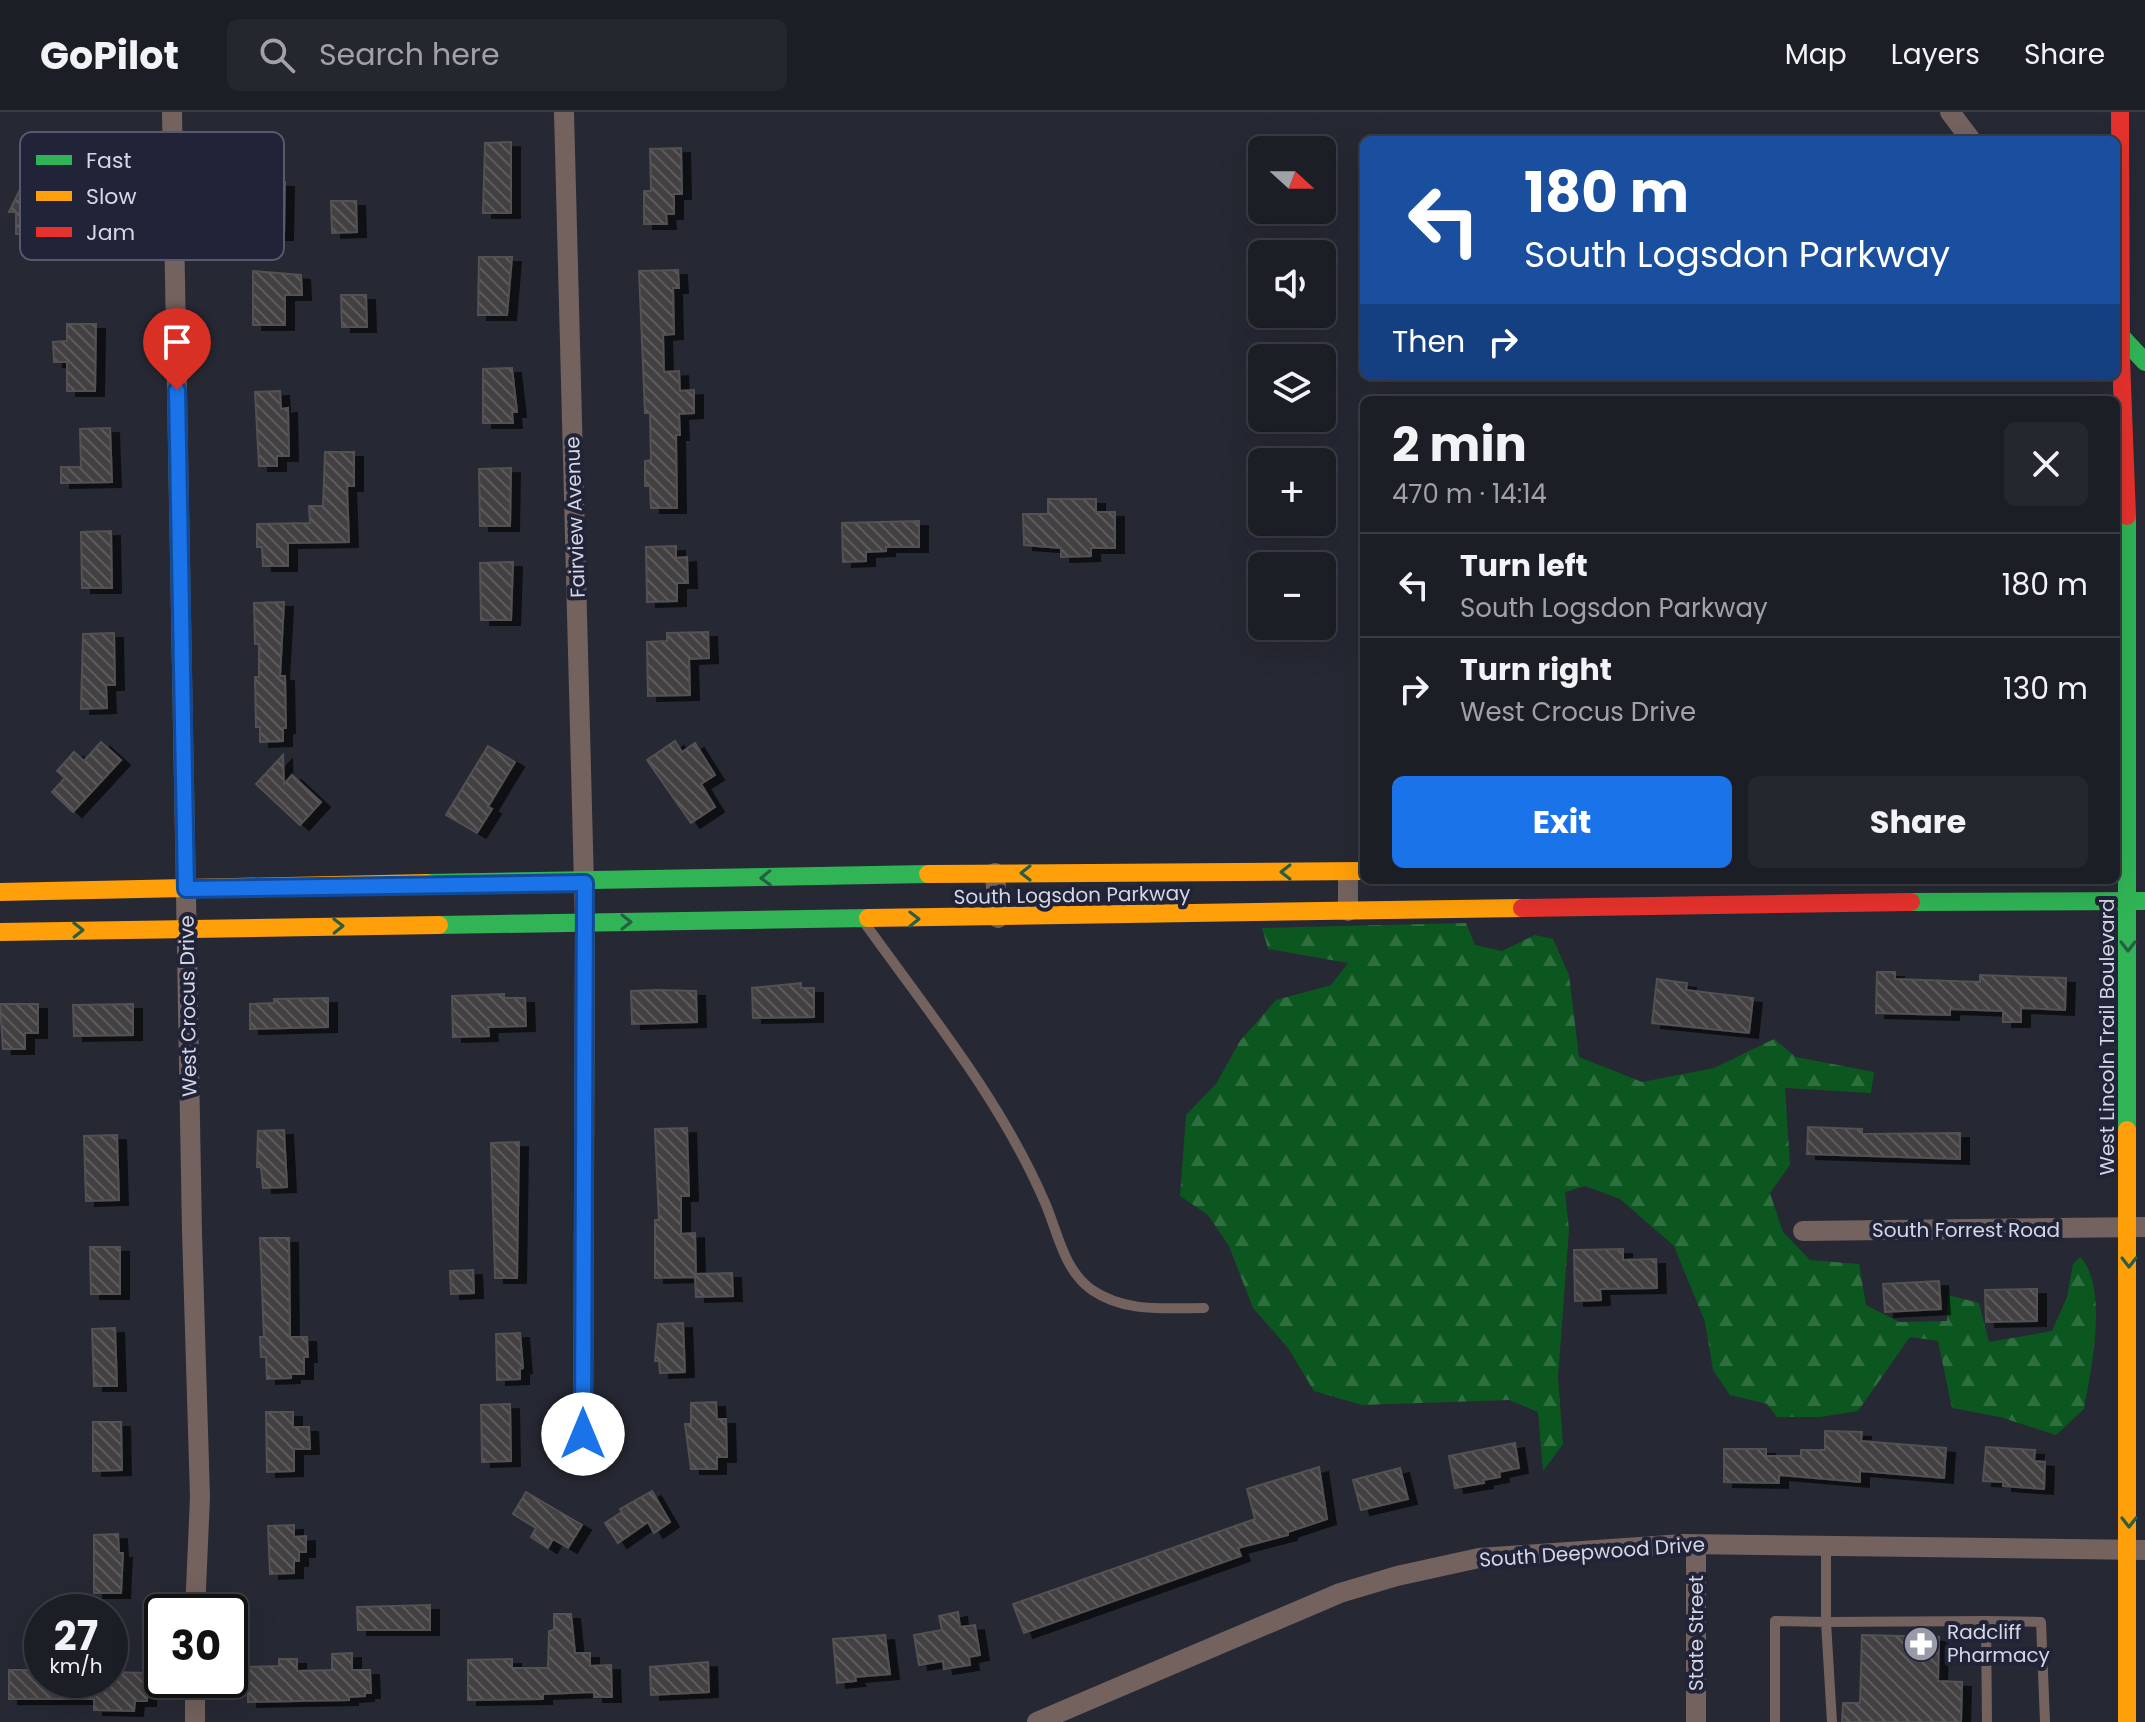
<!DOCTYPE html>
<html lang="en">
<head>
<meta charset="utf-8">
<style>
  :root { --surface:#1c1e26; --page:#25272e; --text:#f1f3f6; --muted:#a0a2a7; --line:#3a3c43; --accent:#1a73e8 }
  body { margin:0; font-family:Poppins,sans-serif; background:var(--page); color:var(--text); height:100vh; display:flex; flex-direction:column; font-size:30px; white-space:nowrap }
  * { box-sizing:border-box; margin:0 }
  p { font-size:26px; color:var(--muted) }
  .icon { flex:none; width:44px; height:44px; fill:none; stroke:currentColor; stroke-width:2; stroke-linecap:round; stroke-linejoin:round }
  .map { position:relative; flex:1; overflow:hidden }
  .sheet { position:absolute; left:1360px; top:284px; width:760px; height:488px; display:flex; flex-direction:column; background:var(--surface); border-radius:12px; box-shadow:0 8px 32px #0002,0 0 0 2px var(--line) }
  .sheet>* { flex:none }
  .guide { position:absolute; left:1360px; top:24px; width:760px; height:244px; border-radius:12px; box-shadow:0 8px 32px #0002,0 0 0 2px var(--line); background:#1a4fa0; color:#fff; overflow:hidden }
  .needle { width:52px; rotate:111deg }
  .tools { position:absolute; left:1248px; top:24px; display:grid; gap:16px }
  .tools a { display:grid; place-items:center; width:88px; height:88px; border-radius:12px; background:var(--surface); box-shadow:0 8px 32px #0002,0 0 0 2px var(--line); font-size:40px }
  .speed { position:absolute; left:24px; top:1482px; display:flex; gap:16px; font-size:40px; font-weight:700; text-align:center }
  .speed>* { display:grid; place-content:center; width:104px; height:104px; border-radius:50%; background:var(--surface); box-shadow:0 8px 32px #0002,0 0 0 2px var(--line); line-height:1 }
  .speed small { font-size:20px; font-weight:400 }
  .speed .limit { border:4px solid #111; border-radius:12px; background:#fff; color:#111 }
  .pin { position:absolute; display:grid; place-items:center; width:68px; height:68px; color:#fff; margin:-82px -34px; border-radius:50% 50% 50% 0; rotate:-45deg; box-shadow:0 0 8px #0007 }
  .pin .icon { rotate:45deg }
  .me { position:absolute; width:88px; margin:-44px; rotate:0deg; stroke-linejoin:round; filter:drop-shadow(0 0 6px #0008) }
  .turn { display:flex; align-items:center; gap:28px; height:168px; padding:0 32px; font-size:36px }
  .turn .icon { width:104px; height:104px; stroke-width:2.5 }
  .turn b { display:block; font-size:56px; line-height:68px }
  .then { display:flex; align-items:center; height:76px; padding:0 32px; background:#0003; gap:16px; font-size:30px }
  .round { display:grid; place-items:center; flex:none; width:84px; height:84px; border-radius:12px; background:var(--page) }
  .summary { display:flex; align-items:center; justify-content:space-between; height:136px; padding:0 32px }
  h1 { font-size:48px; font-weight:700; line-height:60px }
  .button { display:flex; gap:16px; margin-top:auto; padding:16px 32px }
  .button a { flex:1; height:92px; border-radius:12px; background:var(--accent); color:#fff; font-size:32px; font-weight:700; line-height:92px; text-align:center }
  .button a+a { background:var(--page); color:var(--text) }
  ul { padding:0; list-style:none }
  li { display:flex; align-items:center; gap:24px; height:104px; padding:0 32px; border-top:2px solid var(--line) }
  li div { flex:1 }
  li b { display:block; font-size:30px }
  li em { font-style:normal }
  header { display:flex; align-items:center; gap:48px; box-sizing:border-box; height:112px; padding:0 40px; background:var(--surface); border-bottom:2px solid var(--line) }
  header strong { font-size:38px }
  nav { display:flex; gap:44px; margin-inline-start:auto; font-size:28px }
  .search { width:560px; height:72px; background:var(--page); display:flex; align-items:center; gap:20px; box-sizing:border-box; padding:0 28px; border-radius:12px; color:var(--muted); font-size:30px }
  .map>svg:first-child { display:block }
</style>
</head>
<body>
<header>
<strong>GoPilot</strong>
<div class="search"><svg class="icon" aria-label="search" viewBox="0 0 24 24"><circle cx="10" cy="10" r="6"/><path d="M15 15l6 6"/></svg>Search here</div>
<nav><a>Map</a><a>Layers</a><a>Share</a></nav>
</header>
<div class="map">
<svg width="2145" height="1610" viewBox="0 0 2145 1610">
  <defs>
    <pattern id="forest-firs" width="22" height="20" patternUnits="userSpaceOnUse" patternTransform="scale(2)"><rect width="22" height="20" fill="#0c571f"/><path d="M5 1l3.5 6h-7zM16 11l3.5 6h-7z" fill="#2e6e3f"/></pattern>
    <pattern id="building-back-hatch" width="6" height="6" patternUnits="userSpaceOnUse" patternTransform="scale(2)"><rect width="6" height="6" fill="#434041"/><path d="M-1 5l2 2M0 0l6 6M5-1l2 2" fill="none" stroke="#5d5b5c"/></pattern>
    <filter id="shadow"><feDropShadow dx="9" dy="5" stdDeviation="0" flood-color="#0009"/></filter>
  </defs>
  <rect width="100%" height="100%" fill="#262833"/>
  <!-- forest -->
  <path fill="url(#forest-firs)" d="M1466,811L1475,833L1502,839L1535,823L1553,827L1569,863L1579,945L1642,970L1714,956L1774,927L1796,945L1874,960L1871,981L1785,976L1790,1053L1770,1081L1783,1120L1810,1148L1859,1152L1866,1193L1899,1210L1947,1209L1948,1183L1979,1191L1989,1230L2052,1219L2067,1185L2073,1152L2080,1145C2109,1174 2091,1259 2084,1297L2056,1323L2000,1305L1952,1296L1938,1229L1910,1225L1858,1299L1820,1305H1777L1767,1292L1730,1283L1713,1258L1705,1210L1674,1134L1620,1087L1585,1074L1565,1080L1569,1117L1558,1265L1563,1332L1543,1359L1538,1300L1509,1288L1362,1293L1314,1279L1288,1236L1253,1196L1229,1134L1208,1103L1180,1084L1186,1003L1216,972L1240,929L1276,888L1331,873L1348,851L1268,837L1262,816Z"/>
  <!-- building -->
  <g fill="url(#building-back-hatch)" stroke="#535152" stroke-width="2" filter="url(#shadow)">
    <path d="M511,30V101H483L485,31Z"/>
    <path d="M681,36L682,82H674V102H666L667,112H644V79H651L650,37Z"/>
    <path d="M66,44L93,57L74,97L50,86L41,103V122H16V100H9L24,69L30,72L41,49L59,58Z"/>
    <path d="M254,69L285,70L284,123H252Z"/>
    <path d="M331,89H356L357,120L332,121Z"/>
    <path d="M479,145H512L507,203H478Z"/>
    <path d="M678,158L679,176H673L674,222L663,223L664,260L679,259L680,279L694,278V301L679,302L680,323H676L677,396H651L650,374H645V349L651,348L650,301H645L639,159Z"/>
    <path d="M253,159L301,163L302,183H285V213H253Z"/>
    <path d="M341,183H366L367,215H342Z"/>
    <path d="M67,212H96L95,279H67V250H54L53,230L67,229Z"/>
    <path d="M512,256L517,300H512L513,311H483V257Z"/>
    <path d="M280,279L281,297L288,296L289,344H277V354H259L255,280Z"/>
    <path d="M110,316L112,370L61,371V355H81L80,317Z"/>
    <path d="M325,340H354V374H347L349,430L288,431V454H263L262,435H257V412L310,411L309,394H323Z"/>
    <path d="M511,356L510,414H480L479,357Z"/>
    <path d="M1048,387H1096V400H1115V436H1091V444L1061,445V436L1024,433L1023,402H1048Z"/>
    <path d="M919,409V435H886V439L866,440V449L843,450L842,411Z"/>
    <path d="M111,419L112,476H82L81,420Z"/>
    <path d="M676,434V446L687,445L688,471H677V489L647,490L646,435Z"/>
    <path d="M513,450L511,508H481L480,451Z"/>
    <path d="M284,490L280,564H285L286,616H283V629L260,630V615H256L255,565H259V532H255L254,491Z"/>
    <path d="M708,520L709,546L689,547L690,583L648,584L647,530L667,529V521Z"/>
    <path d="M114,521L115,573H106L107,596L81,597L83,522Z"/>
    <path d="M675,629L682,640L695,631L715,663L701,672L715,695L691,711L647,648Z"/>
    <path d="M101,630L121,648L73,700L52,680L65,666L57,659L74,640L84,649Z"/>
    <path d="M488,634L515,650L488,695L492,697L477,721L446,703Z"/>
    <path d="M283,643L284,672L292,663L321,690L300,713L256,672Z"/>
    <path d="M1877,860H1895V867L1980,870V863L2066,866L2065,898L2021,896V910H2003V899L1950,897V903L1876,901Z"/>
    <path d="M1657,867L1687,871L1686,878L1753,886L1749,921L1652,911Z"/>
    <path d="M801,871V876H814V905L753,906L752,876Z"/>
    <path d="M657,878L696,879L697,910L632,912L631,879Z"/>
    <path d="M504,882V886H525L526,914L488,915L489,924L453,925L452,884Z"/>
    <path d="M328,886V915L250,917V892L274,891V887Z"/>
    <path d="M0,892H38V921H25V937H3Z"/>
    <path d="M133,892V923L74,924L73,893Z"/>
    <path d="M1808,1015L1862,1017V1022L1960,1021V1047L1807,1042Z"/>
    <path d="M687,1016L689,1084H681V1122L695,1121L696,1162L732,1161L733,1184L696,1185L695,1165L655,1166V1108H659L655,1017Z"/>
    <path d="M284,1018L287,1075L263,1076L261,1055H257L258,1019Z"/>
    <path d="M117,1023L119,1088L86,1089L84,1024Z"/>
    <path d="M519,1030L517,1166H495L491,1031Z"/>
    <path d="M260,1126H289L290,1225H307L308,1245H304V1262H291V1266L267,1267L266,1245H261L260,1225H264Z"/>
    <path d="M90,1135H120V1182H91Z"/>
    <path d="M1623,1137V1148L1656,1147L1657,1176L1600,1177L1601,1188L1575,1189L1574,1138Z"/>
    <path d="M473,1158L474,1181L451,1182L450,1159Z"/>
    <path d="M1939,1169L1941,1197L1885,1200L1883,1172Z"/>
    <path d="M2037,1177V1209L1986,1210L1985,1178Z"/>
    <path d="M683,1211L685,1260L660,1261L659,1249H655L658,1212Z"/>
    <path d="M115,1216L117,1274H94L92,1217Z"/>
    <path d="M520,1221L523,1256L520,1257V1267L497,1268L496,1222Z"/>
    <path d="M716,1290L717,1307H726L727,1345H717V1357H691L685,1312H691V1291Z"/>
    <path d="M510,1292L511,1349L482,1350L481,1293Z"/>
    <path d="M266,1300H293V1315H309L310,1337H294V1359L267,1360Z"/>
    <path d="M93,1310H121L122,1358L93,1359Z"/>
    <path d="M1825,1319L1862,1320L1861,1329L1946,1336L1944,1366L1860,1359V1370L1779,1363V1371L1724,1370V1337H1766V1344H1801V1338H1825Z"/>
    <path d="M1515,1331L1519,1356L1499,1360L1500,1365L1483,1368L1484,1371L1455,1376L1449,1344Z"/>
    <path d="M1986,1335L2035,1338L2034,1349L2045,1350L2044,1377L2003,1374V1370L1983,1369Z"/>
    <path d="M1319,1355L1327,1407L1288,1420V1423L1238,1436L1241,1444L1024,1521L1013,1492L1255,1407L1247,1377Z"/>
    <path d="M1400,1356L1408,1387L1361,1398L1353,1368Z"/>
    <path d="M652,1379L670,1410L654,1421L648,1410L618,1431L605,1411L622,1400L620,1397Z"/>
    <path d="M526,1380L582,1413L568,1436L553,1427L548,1436L531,1425L536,1416L513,1402Z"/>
    <path d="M294,1413V1425L306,1424V1440H299V1449H294V1461L270,1462L268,1414Z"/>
    <path d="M118,1422L119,1441H123L121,1481H94V1423Z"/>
    <path d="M430,1493V1518H358L357,1495Z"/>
    <path d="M958,1500L960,1515L975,1513L980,1543L969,1545L970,1553L944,1557L943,1549L919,1553L914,1523L942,1518L939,1504Z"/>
    <path d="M554,1502H571L575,1541H590V1554L611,1553L612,1585H594V1580L543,1582V1587L468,1588V1548L512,1547V1556H548L549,1519L554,1518Z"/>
    <path d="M885,1523L890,1562L855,1565L856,1569L837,1571L833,1527Z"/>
    <path d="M1862,1523L1939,1525L1938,1569L1962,1570L1961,1610H1842L1843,1591H1860Z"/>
    <path d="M352,1541V1558H370L371,1581H365V1584L349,1585V1588L248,1590L247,1555L279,1554V1547H297V1559L332,1558V1542Z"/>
    <path d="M708,1550L709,1580L651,1583L650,1555Z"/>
    <path d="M9,1558H42V1568H110V1560L148,1561L147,1589H135L134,1599L94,1598V1587H9Z"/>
  </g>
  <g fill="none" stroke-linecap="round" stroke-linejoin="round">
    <!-- lane -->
    <g stroke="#73625e" stroke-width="10">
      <path d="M864,810C929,901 1002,989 1046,1093C1058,1122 1064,1158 1092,1178C1126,1201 1164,1196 1204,1196"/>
      <path d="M1826,1434V1510L1986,1509L1987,1610"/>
      <path d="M1986,1509L2041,1510L2045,1610"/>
      <path d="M1775,1610V1509L1826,1510L1832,1610"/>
    </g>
    <!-- street -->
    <g stroke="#73625e" stroke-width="20">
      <path d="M172,0L192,1120L200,1385L195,1500"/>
      <path d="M564,0L585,811L583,1354"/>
      <path d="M1950,0L1971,28"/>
      <path d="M1348,760V799"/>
      <path d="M995,761L998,806"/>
      <path d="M1803,1119L2145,1115"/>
      <path d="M195,1568V1610"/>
      <path d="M1037,1610L1340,1481L1397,1464L1479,1446L1683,1432L2145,1438"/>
      <path d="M1696,1610V1433"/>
    </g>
    <!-- fast -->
    <g stroke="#30b455" stroke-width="18">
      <path d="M2120,223L2145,250"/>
      <path d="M2127,404V1018"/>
      <path d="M427,771L928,762"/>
      <path d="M1911,790L2145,789"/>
      <path d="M439,813L868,806"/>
    </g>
    <!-- slow -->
    <g stroke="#ff9f0a" stroke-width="18">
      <path d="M928,762L1364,759"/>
      <path d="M0,780L427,771"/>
      <path d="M868,806L1522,796"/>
      <path d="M0,820L439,813"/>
      <path d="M2127,1610V1018"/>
    </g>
    <!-- jam -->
    <g stroke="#e5322d" stroke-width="18">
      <path d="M2120,0L2121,247L2127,404"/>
      <path d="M1522,796L1911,790"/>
    </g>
  </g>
  <!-- one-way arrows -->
  <defs><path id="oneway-chevron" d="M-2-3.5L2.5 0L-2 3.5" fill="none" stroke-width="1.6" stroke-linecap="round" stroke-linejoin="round" transform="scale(2)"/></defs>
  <g stroke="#275e44">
    <use href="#oneway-chevron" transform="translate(1286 760) rotate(180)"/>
    <use href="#oneway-chevron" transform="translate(1026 761) rotate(180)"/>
    <use href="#oneway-chevron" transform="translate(766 766) rotate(178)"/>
    <use href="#oneway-chevron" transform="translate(914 807) rotate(-1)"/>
    <use href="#oneway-chevron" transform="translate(626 810)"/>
    <use href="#oneway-chevron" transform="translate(338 814) rotate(-1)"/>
    <use href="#oneway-chevron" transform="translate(78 818) rotate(-1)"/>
    <use href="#oneway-chevron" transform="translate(2128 834) rotate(90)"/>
    <use href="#oneway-chevron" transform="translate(2129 1150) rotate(90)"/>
    <use href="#oneway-chevron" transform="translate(2129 1410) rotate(90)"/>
  </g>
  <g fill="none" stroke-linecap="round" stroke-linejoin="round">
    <!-- route casing -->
    <g stroke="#114b97" stroke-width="20">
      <path id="route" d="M177,278L186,777L585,771L583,1322"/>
    </g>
    <!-- route -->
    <use href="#route" stroke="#1a73e8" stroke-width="14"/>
  </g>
  <!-- icons -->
  <defs>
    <g id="pharmacy-disc" transform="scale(1.8)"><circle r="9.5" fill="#989aa7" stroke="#212438"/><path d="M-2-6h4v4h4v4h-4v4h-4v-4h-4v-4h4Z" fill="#fff"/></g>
  </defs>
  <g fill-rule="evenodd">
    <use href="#pharmacy-disc" x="1921" y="1532"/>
  </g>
  <g text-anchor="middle" stroke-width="8" stroke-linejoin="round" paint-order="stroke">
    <!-- street labels -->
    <g font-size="20" fill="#d5d7e5" stroke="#212438">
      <text transform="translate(575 405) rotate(-92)" y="7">Fairview Avenue</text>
      <text transform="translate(1072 783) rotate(-1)" y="7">South Logsdon Parkway</text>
      <text transform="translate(188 894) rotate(-91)" y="7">West Crocus Drive</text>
      <text transform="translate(2107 925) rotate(-90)" y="7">West Lincoln Trail Boulevard</text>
      <text x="1966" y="1125">South Forrest Road</text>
      <text transform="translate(1592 1440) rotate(-4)" y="7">South Deepwood Drive</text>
      <text transform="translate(1696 1521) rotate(-90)" y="7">State Street</text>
    </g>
    <!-- poi labels -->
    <g font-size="20" fill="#d5d7e5" stroke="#212438" text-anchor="start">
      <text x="1947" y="1527">Radcliff<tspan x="1947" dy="23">Pharmacy</tspan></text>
    </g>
  </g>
  <!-- legend -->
  <rect x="20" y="20" width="264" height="128" rx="12" fill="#212438" stroke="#575a6c" stroke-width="2"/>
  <rect x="36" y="43" width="36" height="10" fill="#30b455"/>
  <rect x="36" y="79" width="36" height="10" fill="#ff9f0a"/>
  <rect x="36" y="115" width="36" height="10" fill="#e5322d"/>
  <g font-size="22" fill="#d5d7e5">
    <text x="86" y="56">Fast</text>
    <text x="86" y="92">Slow</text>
    <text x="86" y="128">Jam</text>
  </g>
</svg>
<div class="tools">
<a><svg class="needle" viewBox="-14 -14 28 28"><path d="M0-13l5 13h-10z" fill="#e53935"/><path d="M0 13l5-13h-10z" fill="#a0a2a7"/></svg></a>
<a><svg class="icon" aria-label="sound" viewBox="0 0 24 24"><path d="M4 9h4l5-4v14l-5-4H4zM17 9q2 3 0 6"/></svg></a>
<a><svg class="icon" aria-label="layers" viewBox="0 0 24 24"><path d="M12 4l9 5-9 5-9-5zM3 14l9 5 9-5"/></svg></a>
<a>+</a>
<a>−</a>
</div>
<div class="speed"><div>27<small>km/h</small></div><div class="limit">30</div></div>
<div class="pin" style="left:177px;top:278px;background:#d93025"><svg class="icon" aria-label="arrive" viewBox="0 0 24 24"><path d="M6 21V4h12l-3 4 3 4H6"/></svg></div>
<svg class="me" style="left:583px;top:1322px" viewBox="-20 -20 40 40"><circle r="19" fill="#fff"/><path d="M0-13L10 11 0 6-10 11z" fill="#1a73e8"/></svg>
<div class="guide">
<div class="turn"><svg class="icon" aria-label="left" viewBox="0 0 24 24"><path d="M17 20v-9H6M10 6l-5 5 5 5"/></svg><div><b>180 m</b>South Logsdon Parkway</div></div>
<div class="then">Then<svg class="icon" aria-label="right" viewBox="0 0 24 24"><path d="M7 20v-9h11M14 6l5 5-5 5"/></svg></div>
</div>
<section class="sheet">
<div class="summary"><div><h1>2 min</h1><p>470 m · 14:14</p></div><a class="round"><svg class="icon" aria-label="close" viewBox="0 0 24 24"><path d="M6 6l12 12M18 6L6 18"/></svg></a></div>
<ul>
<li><svg class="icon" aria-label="left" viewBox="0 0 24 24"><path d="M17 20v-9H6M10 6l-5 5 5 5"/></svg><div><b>Turn left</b><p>South Logsdon Parkway</p></div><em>180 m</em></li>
<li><svg class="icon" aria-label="right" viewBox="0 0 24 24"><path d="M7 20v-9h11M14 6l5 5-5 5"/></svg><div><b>Turn right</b><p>West Crocus Drive</p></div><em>130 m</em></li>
</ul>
<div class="button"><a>Exit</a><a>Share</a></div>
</section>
</div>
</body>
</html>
